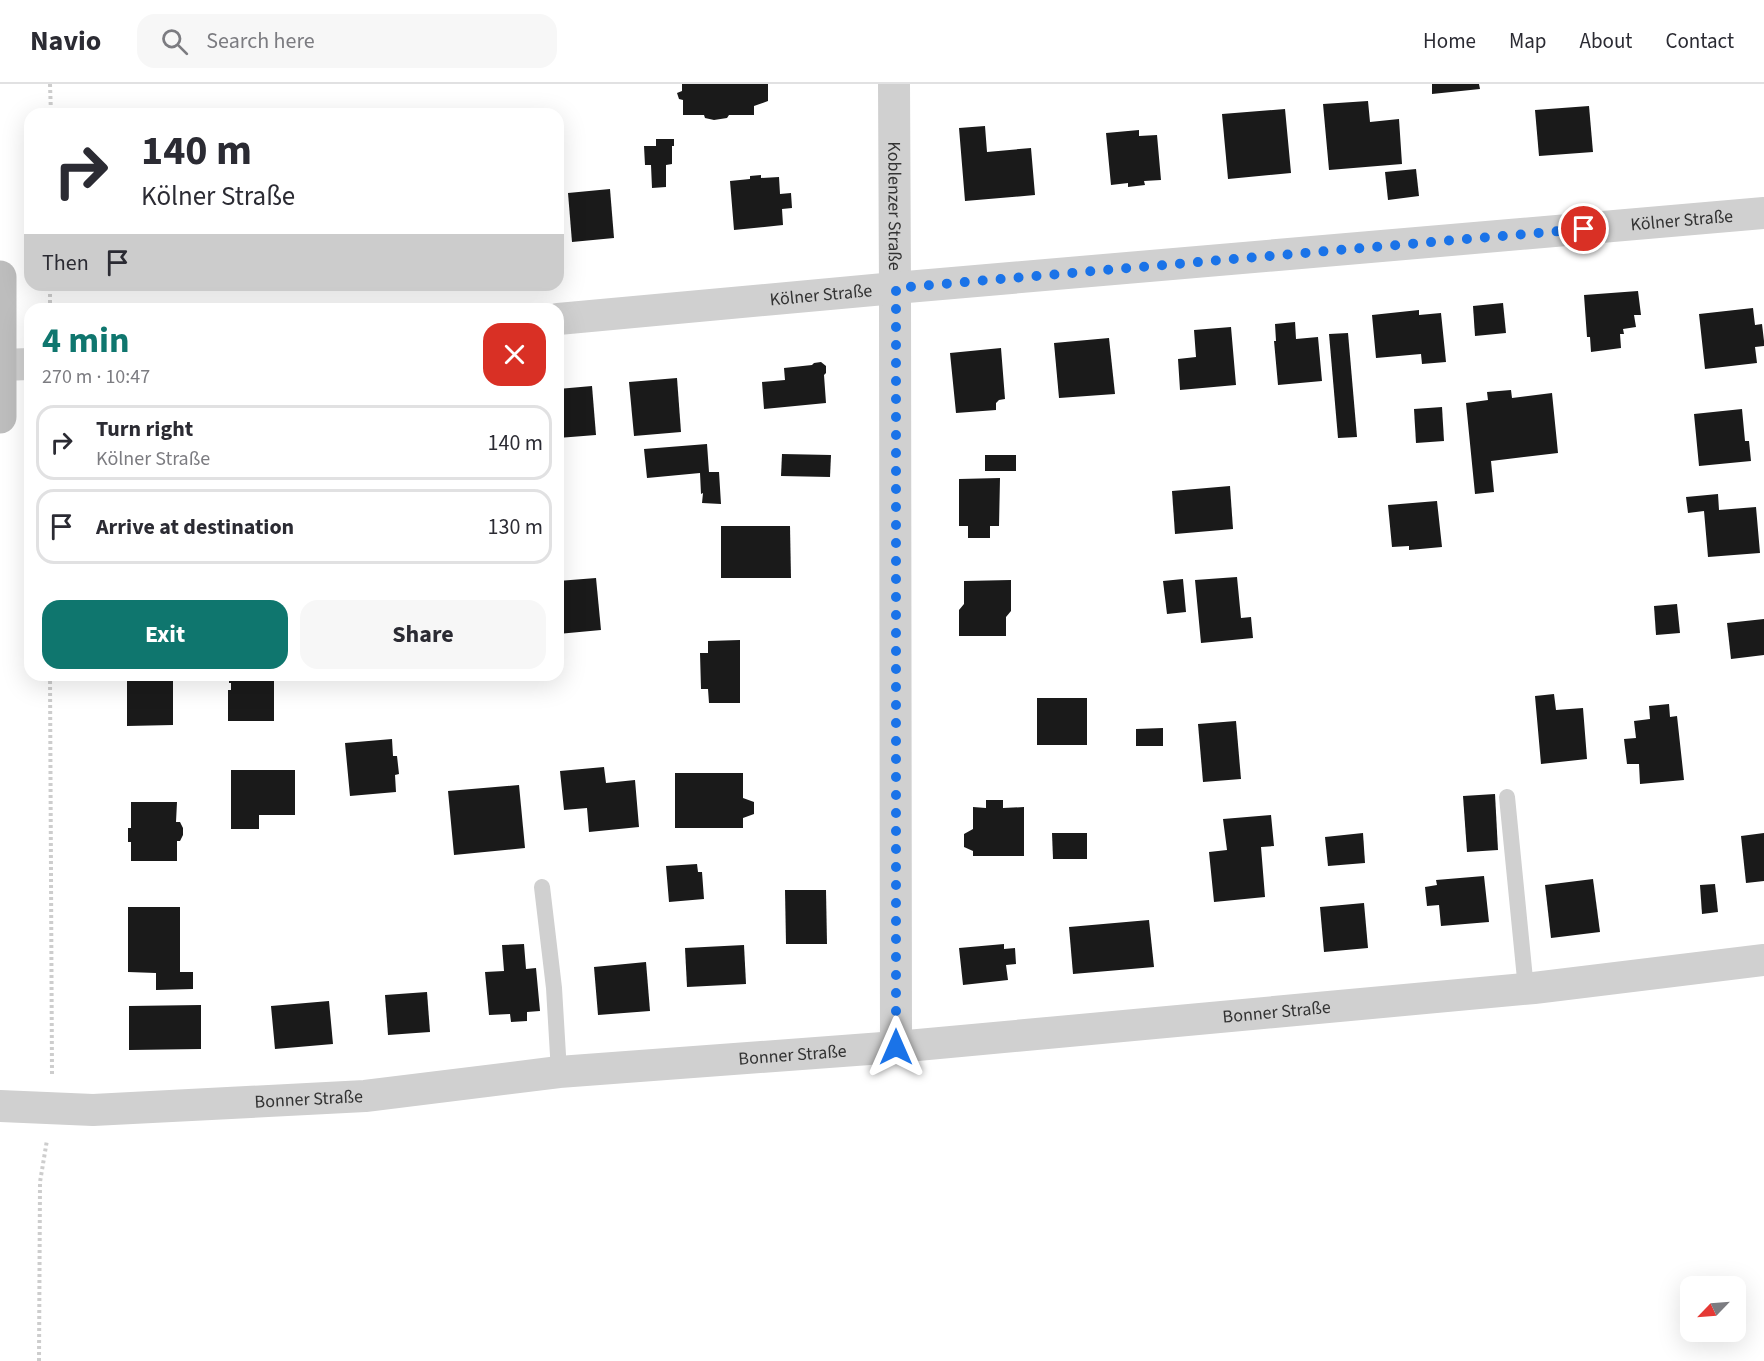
<!DOCTYPE html>
<html lang="en">
<head>
<meta charset="utf-8">
<style>
  :root { --surface:#fff; --page:#f7f7f7; --text:#2b2b33; --muted:#7c7c81; --line:#e1e1e2; --accent:#0f766e }
  body { margin:0; font-family:"Source Sans 3",sans-serif; background:var(--page); color:var(--text); height:100vh; display:flex; flex-direction:column; font-size:22px; white-space:nowrap }
  * { box-sizing:border-box; margin:0 }
  p { font-size:20px; color:var(--muted) }
  .icon { flex:none; width:33px; height:33px; fill:none; stroke:currentColor; stroke-width:2; stroke-linecap:round; stroke-linejoin:round }
  .map { position:relative; flex:1; overflow:hidden }
  .drawer { position:absolute; left:24px; top:219px; width:540px; height:378px; display:flex; flex-direction:column; background:var(--surface); border-radius:18px; box-shadow:0 6px 24px #0002 }
  .drawer>* { flex:none }
  .top-card { position:absolute; left:24px; top:24px; width:540px; height:183px; border-radius:18px; box-shadow:0 6px 24px #0002; background:#fff; color:var(--text); overflow:hidden }
  .needle { width:39px; rotate:245deg }
  .fabs { position:absolute; left:1680px; top:1192px; display:grid; gap:12px }
  .fabs a { display:grid; place-items:center; width:66px; height:66px; border-radius:12px; background:var(--surface); box-shadow:0 6px 24px #0002; font-size:30px }
  .pin { position:absolute; display:grid; place-items:center; width:51px; height:51px; color:#fff; margin:-26px; border:3px solid #fff; border-radius:50%; box-shadow:0 2px 6px #0007 }
  .me { position:absolute; width:66px; margin:-33px; rotate:0deg; stroke-linejoin:round; filter:drop-shadow(0 0 4px #0008) }
  .turn { display:flex; align-items:center; gap:21px; height:126px; padding:0 18px; font-size:27px }
  .turn .icon { width:78px; height:78px; stroke-width:2.5 }
  .turn b { display:block; font-size:42px; line-height:51px }
  .then { display:flex; align-items:center; height:57px; padding:0 18px; background:#0003; gap:12px; font-size:22px }
  .round { display:grid; place-items:center; flex:none; width:63px; height:63px; border-radius:18px; background:var(--page) }
  .summary { display:flex; align-items:center; justify-content:space-between; height:102px; padding:0 18px }
  h1 { font-size:36px; font-weight:700; line-height:45px; color:var(--accent) }
  .cta { display:flex; gap:12px; margin-top:auto; padding:12px 18px }
  .cta a { flex:1; height:69px; border-radius:18px; background:var(--accent); color:#fff; font-size:24px; font-weight:700; line-height:69px; text-align:center }
  .cta a+a { background:var(--page); color:var(--text) }
  ul { padding:0; list-style:none }
  li { display:flex; align-items:center; gap:18px; height:75px; margin:0 12px 9px; padding:0 6px; border:3px solid var(--line); border-radius:18px }
  li div { flex:1 }
  li b { display:block; font-size:22px }
  li em { font-style:normal }
  header { display:flex; align-items:center; gap:36px; box-sizing:border-box; height:84px; padding:0 30px; background:var(--surface); border-bottom:2px solid var(--line) }
  header strong { font-size:28px }
  nav { display:flex; gap:33px; margin-inline-start:auto; font-size:21px }
  .search { width:420px; height:54px; background:var(--page); display:flex; align-items:center; gap:15px; box-sizing:border-box; padding:0 21px; border-radius:18px; color:var(--muted); font-size:22px }
  .map>svg:first-child { display:block }
</style>
</head>
<body>
<header>
<strong>Navio</strong>
<div class="search"><svg class="icon" aria-label="search" viewBox="0 0 24 24"><circle cx="10" cy="10" r="6"/><path d="M15 15l6 6"/></svg>Search here</div>
<nav><a>Home</a><a>Map</a><a>About</a><a>Contact</a></nav>
</header>
<div class="map">
<svg width="1764" height="1277" viewBox="0 0 1764 1277">
  <rect width="100%" height="100%" fill="#fff"/>
  <!-- building -->
  <g fill="#1a1a1a">
    <path d="M682,0H768V17L754,22V31H729L727,34L714,36L705,34L704,31H683V16L679,15L677,9L682,7Z"/>
    <path d="M1432,0H1479L1480,5L1432,10Z"/>
    <path d="M1368,17L1370,38L1399,35L1402,80L1329,86L1323,20Z"/>
    <path d="M1589,22L1593,68L1539,72L1535,26Z"/>
    <path d="M1285,25L1291,89L1228,95L1222,30Z"/>
    <path d="M985,42L987,68L1031,64L1035,111L965,117L959,44Z"/>
    <path d="M1139,46V52L1157,51L1161,96L1144,97L1145,101L1128,103V99L1111,101L1106,49Z"/>
    <path d="M656,55H674V62H672V80L666,81V103L652,104L651,81H645L644,62H656Z"/>
    <path d="M1416,85L1419,112L1388,116L1385,88Z"/>
    <path d="M761,91V94L779,93L780,110L791,109L792,124L782,125L783,141L734,146L730,97L750,95V92Z"/>
    <path d="M610,105L614,154L572,158L568,109Z"/>
    <path d="M1638,207L1641,231H1634L1636,243L1623,245L1624,250H1620L1621,264L1591,268L1590,253H1587L1584,211Z"/>
    <path d="M1503,219L1506,249L1475,252L1473,222Z"/>
    <path d="M1753,224L1755,241L1762,240L1764,257V262L1755,263L1757,279L1705,285L1699,230Z"/>
    <path d="M1419,226V231L1441,229L1446,278L1422,280L1421,270L1376,274L1372,231Z"/>
    <path d="M1295,238L1296,255L1318,253L1322,297L1278,301L1274,257H1276L1275,240Z"/>
    <path d="M1231,243L1236,301L1180,306L1178,275L1196,273L1194,246Z"/>
    <path d="M1348,249L1357,353L1338,354L1329,250Z"/>
    <path d="M1109,254L1115,310L1059,314L1054,259Z"/>
    <path d="M1001,264L1005,315L999,316L996,319V326L956,329L950,269Z"/>
    <path d="M821,278L826,282V289L824,291L826,319L764,325L762,298L785,296L784,284L812,281L814,279Z"/>
    <path d="M677,294L681,348L634,352L629,298Z"/>
    <path d="M592,302L596,351L558,354V305Z"/>
    <path d="M1511,306L1512,314L1552,309L1558,369L1491,377L1494,408L1475,410L1466,319L1488,316L1487,308Z"/>
    <path d="M1442,323L1444,357L1416,359L1414,325Z"/>
    <path d="M1742,325L1745,357H1749L1751,377L1699,382L1694,330Z"/>
    <path d="M707,360L709,388H719L721,420L702,419L703,409L701,410L700,389L647,394L644,365Z"/>
    <path d="M782,370L831,371L830,393L781,392Z"/>
    <rect x="985" y="371" width="31" height="16"/>
    <path d="M1000,394L999,442H990V454H968V442H959V395Z"/>
    <path d="M1230,402L1233,445L1175,450L1172,407Z"/>
    <path d="M1718,410L1719,426L1756,423L1760,469L1708,473L1704,427L1688,429L1686,413Z"/>
    <path d="M1437,417L1442,463L1409,466V462L1392,463L1388,421Z"/>
    <path d="M721,442H790L791,494H721Z"/>
    <path d="M1237,493L1241,534L1251,533L1253,554L1201,559L1195,496Z"/>
    <path d="M596,494L601,546L558,550V497Z"/>
    <path d="M1183,495L1186,528L1167,530L1163,497Z"/>
    <path d="M1011,496V527L1006,533V552H959V526L964,520V497Z"/>
    <path d="M1677,520L1680,549L1656,551L1654,522Z"/>
    <path d="M1764,535V571L1731,575L1727,539Z"/>
    <path d="M740,556V619H709L708,605H701L700,569H708V557Z"/>
    <path d="M127,591H173V641L127,642Z"/>
    <path d="M229,591H274V637H228V606H231V599H229Z"/>
    <path d="M1554,610L1556,626L1583,624L1587,675L1541,680L1535,612Z"/>
    <rect x="1037" y="614" width="50" height="47"/>
    <path d="M1669,620L1670,633L1677,632L1684,696L1640,700L1639,680H1627L1624,655L1636,654L1634,637L1650,635L1649,622Z"/>
    <path d="M1236,637L1241,695L1203,698L1198,640Z"/>
    <path d="M1163,644V662H1136V645Z"/>
    <path d="M392,655L393,672H397L399,690L395,691L396,708L350,712L345,659Z"/>
    <path d="M604,683L606,699L635,696L639,743L589,748L587,724L564,726L560,687Z"/>
    <path d="M231,686H295V731H259V745H231Z"/>
    <path d="M675,689H743V714L754,718V730L743,734V744H675Z"/>
    <path d="M519,701L525,764L454,771L448,707Z"/>
    <path d="M1495,710L1498,766L1467,768L1463,712Z"/>
    <path d="M986,716H1003V724L1024,723V772H973V767L964,763V750L973,745V723L986,724Z"/>
    <path d="M131,718H177L176,738H180L183,744V751L180,757H177V777H131V758H128V744H131Z"/>
    <path d="M1271,731L1274,762L1261,763L1265,813L1214,818L1209,768L1227,766L1223,735Z"/>
    <path d="M1052,749H1087V775H1053Z"/>
    <path d="M1363,749L1365,779L1328,782L1325,753Z"/>
    <path d="M1764,749V797L1746,799L1741,752Z"/>
    <path d="M697,780L698,788H702L704,815L669,818L666,782Z"/>
    <path d="M1484,792L1489,838L1441,842L1439,821L1427,822L1425,803L1437,801L1436,796Z"/>
    <path d="M1593,795L1600,848L1551,854L1545,801Z"/>
    <path d="M1715,800L1718,828L1702,830L1700,801Z"/>
    <path d="M785,806H826L827,860H786Z"/>
    <path d="M1364,819L1368,864L1324,868L1320,823Z"/>
    <path d="M128,823H180V888H193V905L156,906V889L128,888Z"/>
    <path d="M1149,836L1154,883L1073,890L1069,843Z"/>
    <path d="M524,860L526,885L536,884L540,927L527,928V937L511,938L510,930L489,931L485,888L504,887L502,861Z"/>
    <path d="M1004,860V865L1015,864L1016,880L1006,881L1008,896L963,901L959,864Z"/>
    <path d="M744,861L746,900L687,903L685,864Z"/>
    <path d="M646,878L650,927L598,931L594,883Z"/>
    <path d="M427,908L430,948L388,951L385,911Z"/>
    <path d="M329,917L333,960L275,965L271,922Z"/>
    <path d="M201,921V965L129,966V922Z"/>
  </g>
  <g fill="none" stroke-linecap="round" stroke-linejoin="round">
    <!-- path -->
    <g stroke="#cdcdcd" stroke-width="4" stroke-dasharray="3 3" stroke-linecap="butt">
      <path d="M50,0L51,30"/>
      <path d="M50,225V201"/>
      <path d="M50,591L52,992"/>
      <path d="M39,1277L40,1098L47,1056"/>
    </g>
    <!-- lane -->
    <g stroke="#d0d0d0" stroke-width="16">
      <path d="M1507,713L1526,905"/>
      <path d="M542,803L554,904L559,988"/>
    </g>
    <!-- street -->
    <g stroke="#d0d0d0" stroke-width="32">
      <path id="s1" d="M894,0L895,204L896,963"/>
      <path id="s2" d="M558,235L895,204L1764,129"/>
      <path d="M1,281L30,280"/>
      <path id="s3" d="M0,1022L93,1026L365,1012L559,988L896,963L1534,904L1764,876"/>
    </g>
    <!-- secondary -->
    <path stroke="#bdbdbd" stroke-width="33" d="M0,193V333"/>
  </g>
  <g fill="none" stroke-linecap="round" stroke-linejoin="round">
    <!-- route -->
    <path stroke="#1a73e8" stroke-width="10" stroke-dasharray="0 18" d="M896,963V204L1584,145"/>
  </g>
  <g text-anchor="middle" stroke-width="6" stroke-linejoin="round" paint-order="stroke">
    <!-- street labels -->
    <g font-size="18" fill="#333" stroke="#fff">
      <text dy="6" stroke="none"><textPath href="#s1" startOffset="122">Koblenzer Straße</textPath></text>
      <text dy="6" stroke="none"><textPath href="#s2" startOffset="1128">Kölner Straße</textPath></text>
      <text dy="6" stroke="none"><textPath href="#s2" startOffset="264">Kölner Straße</textPath></text>
      <text dy="6" stroke="none"><textPath href="#s3" startOffset="1281">Bonner Straße</textPath></text>
      <text dy="6" stroke="none"><textPath href="#s3" startOffset="795">Bonner Straße</textPath></text>
      <text dy="6" stroke="none"><textPath href="#s3" startOffset="309">Bonner Straße</textPath></text>
    </g>
  </g>
</svg>
<div class="fabs">
<a><svg class="needle" viewBox="-14 -14 28 28"><path d="M0-13l5 13h-10z" fill="#e53935"/><path d="M0 13l5-13h-10z" fill="#7c7c81"/></svg></a>
</div>
<div class="pin" style="left:1584px;top:145px;background:#d93025"><svg class="icon" aria-label="arrive" viewBox="0 0 24 24"><path d="M6 21V4h12l-3 4 3 4H6"/></svg></div>
<svg class="me" style="left:896px;top:963px" viewBox="-20 -20 40 40"><path d="M0-17L14 15 0 8-14 15z" fill="#1a73e8" stroke="#fff" stroke-width="4"/></svg>
<div class="top-card">
<div class="turn"><svg class="icon" aria-label="right" viewBox="0 0 24 24"><path d="M7 20v-9h11M14 6l5 5-5 5"/></svg><div><b>140 m</b>Kölner Straße</div></div>
<div class="then">Then<svg class="icon" aria-label="arrive" viewBox="0 0 24 24"><path d="M6 21V4h12l-3 4 3 4H6"/></svg></div>
</div>
<section class="drawer">
<div class="summary"><div><h1>4 min</h1><p>270 m · 10:47</p></div><a class="round" style="background:#d93025;color:#fff"><svg class="icon" aria-label="close" viewBox="0 0 24 24"><path d="M6 6l12 12M18 6L6 18"/></svg></a></div>
<ul>
<li><svg class="icon" aria-label="right" viewBox="0 0 24 24"><path d="M7 20v-9h11M14 6l5 5-5 5"/></svg><div><b>Turn right</b><p>Kölner Straße</p></div><em>140 m</em></li>
<li><svg class="icon" aria-label="arrive" viewBox="0 0 24 24"><path d="M6 21V4h12l-3 4 3 4H6"/></svg><div><b>Arrive at destination</b></div><em>130 m</em></li>
</ul>
<div class="cta"><a>Exit</a><a>Share</a></div>
</section>
</div>
</body>
</html>
